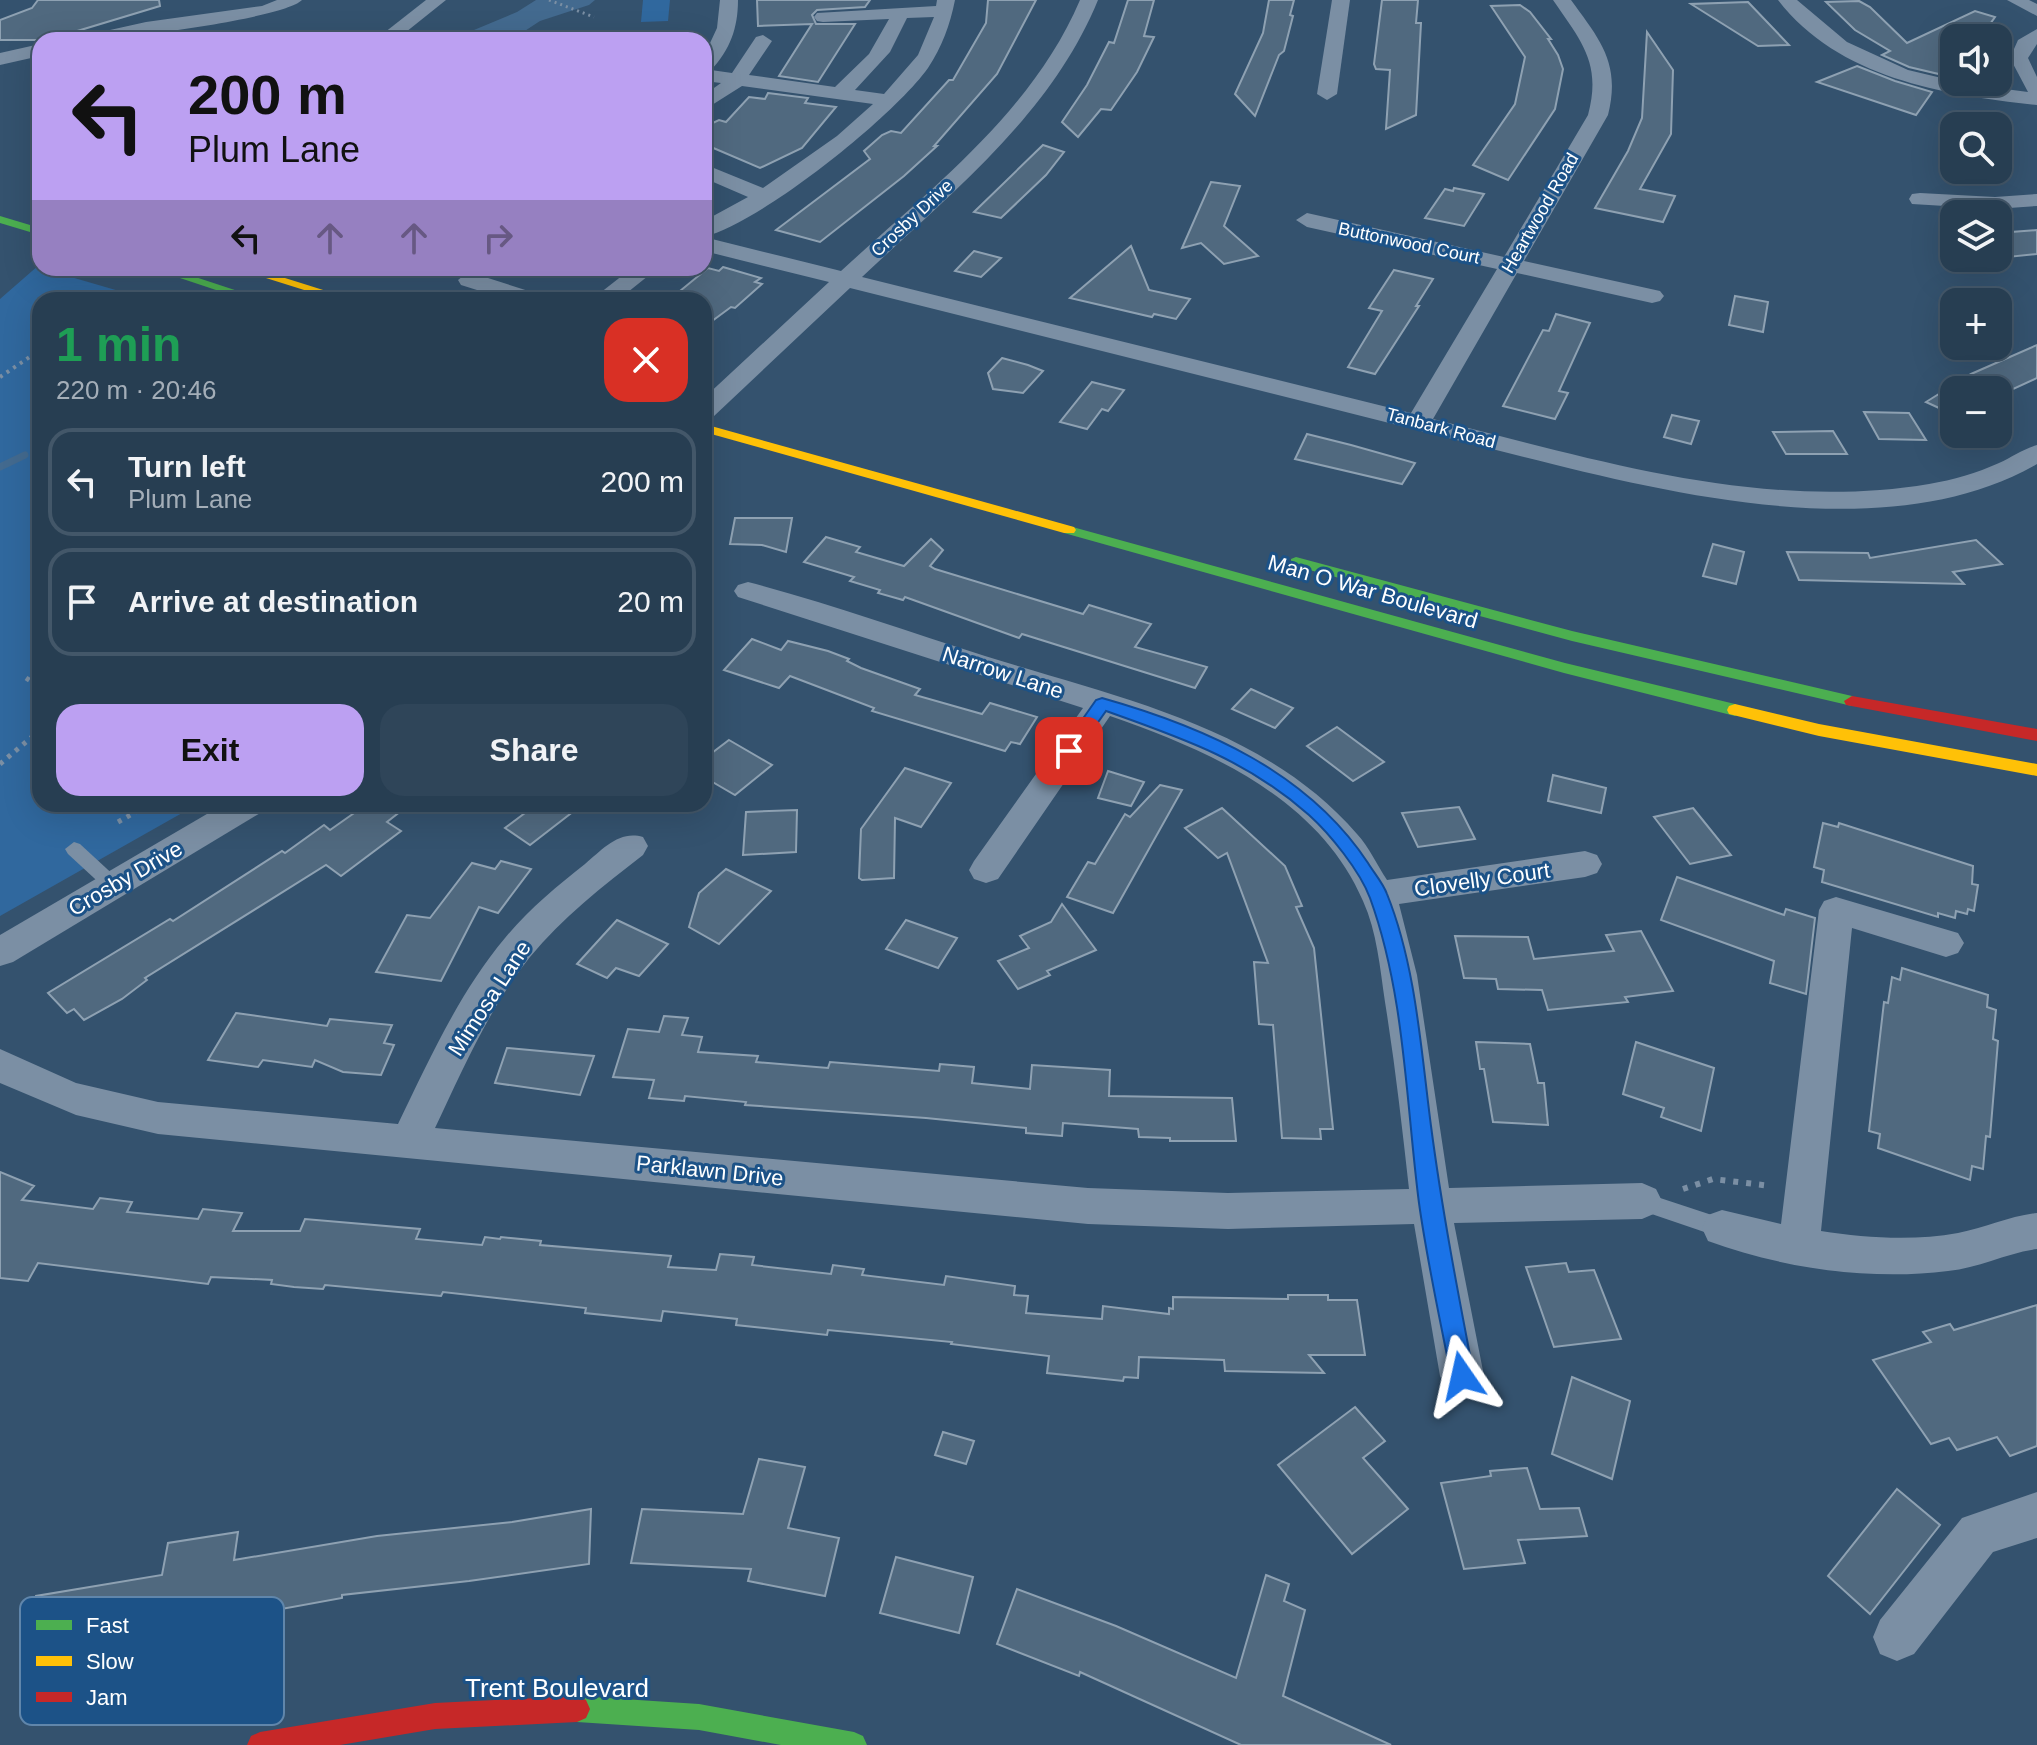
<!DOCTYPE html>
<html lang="en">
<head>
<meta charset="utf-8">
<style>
  :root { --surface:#273e52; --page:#2f4559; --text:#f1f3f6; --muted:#a4aeb8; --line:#435769; --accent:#bca0f2 }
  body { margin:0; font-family:Arial,sans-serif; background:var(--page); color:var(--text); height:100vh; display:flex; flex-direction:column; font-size:30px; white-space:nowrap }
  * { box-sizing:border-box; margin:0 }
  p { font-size:26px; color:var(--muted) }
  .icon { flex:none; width:44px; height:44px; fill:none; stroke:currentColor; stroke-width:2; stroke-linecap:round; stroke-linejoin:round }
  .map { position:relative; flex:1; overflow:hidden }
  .panel { position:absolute; left:32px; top:292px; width:680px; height:520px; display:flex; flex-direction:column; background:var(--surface); border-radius:24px; box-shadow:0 8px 32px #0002,0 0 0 2px var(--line) }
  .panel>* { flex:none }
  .guide { position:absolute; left:32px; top:32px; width:680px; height:244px; border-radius:24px; box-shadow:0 8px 32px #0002,0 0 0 2px var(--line); background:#bca0f2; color:#111; overflow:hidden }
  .fabs { position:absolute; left:1940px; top:24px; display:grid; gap:16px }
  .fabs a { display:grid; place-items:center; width:72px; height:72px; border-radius:16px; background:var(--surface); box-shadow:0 8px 32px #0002,0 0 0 2px var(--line); font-size:40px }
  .pin { position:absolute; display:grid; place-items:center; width:68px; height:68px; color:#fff; margin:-34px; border-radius:16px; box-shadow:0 4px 12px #0006 }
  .me { position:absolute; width:88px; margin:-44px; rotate:349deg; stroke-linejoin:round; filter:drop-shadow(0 0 6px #0008) }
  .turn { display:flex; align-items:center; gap:28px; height:168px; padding:0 24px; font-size:36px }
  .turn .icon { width:104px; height:104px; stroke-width:2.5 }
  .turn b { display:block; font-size:56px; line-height:68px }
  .lanes { display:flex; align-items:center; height:76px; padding:0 24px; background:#0003; justify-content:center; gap:40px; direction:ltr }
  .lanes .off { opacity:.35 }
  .round { display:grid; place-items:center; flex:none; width:84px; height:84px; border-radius:24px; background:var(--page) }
  .overview { display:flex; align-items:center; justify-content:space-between; height:136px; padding:0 24px }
  h1 { font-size:48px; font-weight:700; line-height:60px; color:#1e9e55 }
  .primary-button { display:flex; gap:16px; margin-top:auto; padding:16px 24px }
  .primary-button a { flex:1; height:92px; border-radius:24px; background:var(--accent); color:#111; font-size:32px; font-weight:700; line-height:92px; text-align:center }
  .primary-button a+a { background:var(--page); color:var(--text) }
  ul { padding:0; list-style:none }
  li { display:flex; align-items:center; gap:24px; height:108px; margin:0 16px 12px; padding:0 8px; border:4px solid var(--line); border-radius:24px }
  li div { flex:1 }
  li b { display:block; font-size:30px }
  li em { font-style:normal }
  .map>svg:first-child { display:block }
</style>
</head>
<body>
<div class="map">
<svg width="2037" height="1745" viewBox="0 0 2037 1745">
  <rect width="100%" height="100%" fill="#34526e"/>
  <!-- green -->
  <g fill="#30689e">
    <path d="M643,0H670L668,21L641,22Z"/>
    <path d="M39,265L40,268L150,300H40V804H198L0,916V299Z"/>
  </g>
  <!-- water -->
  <path fill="#436a8f" d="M536,0H595L589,5L540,21L511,40H450L517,12Z"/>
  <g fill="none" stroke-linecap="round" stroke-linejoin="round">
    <!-- stream -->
    <path stroke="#436a8f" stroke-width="7" d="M0,467L25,455"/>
  </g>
  <!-- building -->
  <g fill="#50697f" stroke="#8ea1b2" stroke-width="2">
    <path d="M38,0H159L160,6L74,32L76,40H0V20L32,8Z"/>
    <path d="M757,0H870L865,7L817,10L812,15L816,24H855L818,82L779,76L812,24L758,26Z"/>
    <path d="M988,0H1036L997,74L934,146H937L904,176L820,242L776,230L870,159L864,151L882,135L891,131L901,133L949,80H953L986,23Z"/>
    <path d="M1128,0H1154L1144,36L1154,37L1137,72L1111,110L1101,109L1078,137L1062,122L1087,85L1109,42L1114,43Z"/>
    <path d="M1269,0H1294L1290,15L1293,16L1284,51L1279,55L1255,116L1235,94L1263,33Z"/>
    <path d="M1382,0H1418L1416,23H1421L1416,115L1386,129L1390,70L1376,69L1374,64Z"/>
    <path d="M1859,1L1870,7L1907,43L1975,11L1995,17L1980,38H1954V59L1943,75L1909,67L1882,55L1890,51L1855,30L1826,2Z"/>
    <path d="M1748,2L1789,45L1758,46L1691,4Z"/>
    <path d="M1520,5L1530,12L1551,39H1548L1558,55L1563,69L1555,109L1508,180L1473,165L1515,104L1525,57L1491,6Z"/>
    <path d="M1647,32L1673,70L1671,134L1640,189L1675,196L1663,222L1595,208L1628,151L1642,118Z"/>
    <path d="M1857,66L1895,81L1932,92L1916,115L1817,82Z"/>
    <path d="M768,93L808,98L805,103L836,107L802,148L760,168L704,144V127L719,120L726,122L749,97L765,99Z"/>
    <path d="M1043,145L1064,152L1046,175L1001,218L974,212Z"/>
    <path d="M1211,182L1240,186L1224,226L1258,256L1224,264L1201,243L1182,248Z"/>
    <path d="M1454,188L1484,194L1464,226L1425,218L1445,189L1453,191Z"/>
    <path d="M2037,230V254L1998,258V233Z"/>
    <path d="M1131,246L1149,290L1190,299L1176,319L1154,314L1152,317L1070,298Z"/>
    <path d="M974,251L1001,258L981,277L955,271Z"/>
    <path d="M723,267L761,278L755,282L762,284L735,308L731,307L704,327V300H669L708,268L719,271Z"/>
    <path d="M1394,270L1433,279L1416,306H1419L1375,374L1348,367L1382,311L1369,308Z"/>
    <path d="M1735,296L1768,302L1763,332L1729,325Z"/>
    <path d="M1556,314L1590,323L1559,391L1568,393L1555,419L1503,406L1543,330L1549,331Z"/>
    <path d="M2037,345V378L1998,396V390H1954V415L1926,402L1971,374Z"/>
    <path d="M1002,358L1028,365L1043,371L1023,393L993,389L988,373Z"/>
    <path d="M1092,382L1124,390L1108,411L1102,409L1087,429L1060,422Z"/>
    <path d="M1864,412L1909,413L1926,440L1879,439Z"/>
    <path d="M1672,415L1699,421L1691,444L1664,437Z"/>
    <path d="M1833,431L1847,454H1786L1773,432Z"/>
    <path d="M1307,434L1351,445L1415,463L1402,484L1295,459Z"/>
    <path d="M735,518H792L786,552L762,545L730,544Z"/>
    <path d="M826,537L860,547L856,552L904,566L931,539L943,550L930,566L935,569L1083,614L1089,605L1151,624L1135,647L1207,667L1195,688L1022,634L1019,638L905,597L903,600L878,593L880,590L850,581L854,577L804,562Z"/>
    <path d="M1976,540L2002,564L1953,572L1964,584L1799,580L1787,552L1868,553L1870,558Z"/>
    <path d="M1713,544L1744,552L1736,584L1703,576Z"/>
    <path d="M752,639L781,650L788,641L828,651L849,659L847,661L861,668L920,689L915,695L982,714L990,703L1037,717L1020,744L1011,742L1005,751L872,711L874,708L790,676L779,688L724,670Z"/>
    <path d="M1251,689L1293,708L1275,728L1232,709Z"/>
    <path d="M1337,727L1384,762L1353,781L1307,746Z"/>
    <path d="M729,740L772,765L735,795L704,777V759Z"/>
    <path d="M905,768L951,783L921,827L895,818L894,878L862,880L859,878L861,829Z"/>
    <path d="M1108,771L1144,782L1131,806L1098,798Z"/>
    <path d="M1553,775L1606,788L1601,813L1548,801Z"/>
    <path d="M1160,785L1182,790L1113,913L1067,897L1088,862L1095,864L1125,814L1130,817Z"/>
    <path d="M367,804H410L387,822L401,831L341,876L326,865L145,978L147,980L122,999L84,1020L74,1009L67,1013L48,993L170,919L173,921L282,851L285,853L324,825L330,830Z"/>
    <path d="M537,804H583L530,845L505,828Z"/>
    <path d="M1459,807L1475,839L1418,847L1402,813Z"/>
    <path d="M1222,808L1285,866L1302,906L1296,907L1314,948L1333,1129H1320L1321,1139L1282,1138L1273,1025L1259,1024L1254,962L1268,963L1227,853L1218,858L1185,828Z"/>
    <path d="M1693,808L1731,855L1690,864L1654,817Z"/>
    <path d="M797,810L796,852L743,855L746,812Z"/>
    <path d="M1823,823L1838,827L1839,823L1973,866L1972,884L1978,885L1974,911L1968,909L1967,914L1956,911L1955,918L1938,913V917L1822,882L1824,870L1814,867Z"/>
    <path d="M501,861L531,869L498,913L479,907L441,981L376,972L407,915L430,918L472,863L495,869Z"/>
    <path d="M726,869L771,891L719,944L689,927L699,893Z"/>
    <path d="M1677,877L1784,915L1786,909L1815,918L1806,994L1770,983L1774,961L1661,920Z"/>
    <path d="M1062,904L1096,950L1047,971L1050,975L1018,989L998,961L1029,948L1020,936L1051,922Z"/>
    <path d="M617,920L668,944L639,976L616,968L607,978L577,964Z"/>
    <path d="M906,920L957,938L938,968L886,949Z"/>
    <path d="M1641,931L1673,991L1625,997L1628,1002L1548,1010L1542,990L1498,989L1496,979L1464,978L1455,936L1528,937L1534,959L1614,951L1606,935Z"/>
    <path d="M1902,968L1988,995L1987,1007L1996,1010L1993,1039L1998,1041L1990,1137L1986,1136L1983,1169L1972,1166L1970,1180L1878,1148L1880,1134L1869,1131L1884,1002L1888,1003L1892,977L1900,980Z"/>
    <path d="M236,1013L327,1026L330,1019L392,1025L384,1043L394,1045L381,1075L343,1072L315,1060L312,1067L263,1060L258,1067L208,1060Z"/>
    <path d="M664,1016L688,1018L682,1035L702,1037L698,1052L758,1056L756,1062L828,1068L830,1062L939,1071L940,1064L974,1067L972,1083L1030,1089L1032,1065L1110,1070L1109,1096L1232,1098L1236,1141H1170V1138L1139,1137L1138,1129L1063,1123L1062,1136L1026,1133V1128L926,1118L745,1105L746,1102L685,1096L684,1101L649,1098L654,1080L613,1077L628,1029L659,1032Z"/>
    <path d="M1476,1042L1530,1044L1538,1083H1544L1548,1125L1493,1122L1484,1069H1480Z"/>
    <path d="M1636,1042L1714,1068L1701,1131L1661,1117L1664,1108L1623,1094Z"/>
    <path d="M507,1048L594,1056L580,1095L495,1083Z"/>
    <path d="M0,1172L34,1186L22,1200L93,1209L100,1198L132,1202L127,1212L198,1219L203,1209L242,1213L233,1231H300L305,1219L420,1229L416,1239L482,1245L485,1237L500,1239L501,1237L541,1241L540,1245L671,1256L668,1267L716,1270L720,1254L754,1257L752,1265L831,1274L833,1265L864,1269L862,1275L944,1285L946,1276L1015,1286L1014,1295L1028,1296L1026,1313L1102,1319L1103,1306L1169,1314V1308L1173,1309V1297L1288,1299V1295H1328V1300H1357L1365,1355H1309L1324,1373L1225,1371L1224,1360L1139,1357L1138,1378L1124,1377L1123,1381L1047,1373L1049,1356L951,1344L952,1342L828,1330L827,1335L736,1325L737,1319L663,1311L661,1321L585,1313L586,1308L443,1292L441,1296L325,1285L323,1289L294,1287L271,1284L272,1280L211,1277L208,1284L38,1263L28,1281L0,1278Z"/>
    <path d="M1566,1263L1569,1272L1594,1270L1621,1339L1554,1347L1526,1267Z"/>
    <path d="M2037,1305V1446L2010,1456L1997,1437L1957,1450L1949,1438L1931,1444L1873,1360L1931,1342L1923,1332L1950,1324L1954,1330Z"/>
    <path d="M1572,1377L1630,1401L1612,1479L1552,1454Z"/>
    <path d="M1355,1407L1385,1441L1363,1458L1408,1509L1352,1554L1278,1465Z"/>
    <path d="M943,1432L974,1441L966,1464L935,1455Z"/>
    <path d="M759,1459L805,1467L788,1528L839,1538L825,1596L748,1581L751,1569L631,1563L642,1509L743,1514Z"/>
    <path d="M1527,1468L1540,1509L1579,1508L1587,1536L1518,1540L1525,1563L1464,1569L1441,1483L1491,1476L1490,1471Z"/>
    <path d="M1897,1489L1940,1525L1870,1614L1828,1576Z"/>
    <path d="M591,1509L589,1564L469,1581L342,1595V1598L22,1656L36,1596L162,1575L168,1543L238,1532L234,1560L377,1536L512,1522Z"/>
    <path d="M896,1557L973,1577L959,1633L880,1613Z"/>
    <path d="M1266,1575L1289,1584L1284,1601L1305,1610L1283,1696L1391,1745H1241L1080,1672L1079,1676L997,1644L1017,1589L1116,1626L1236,1678Z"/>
  </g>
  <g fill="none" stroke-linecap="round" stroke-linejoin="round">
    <!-- path-far3 -->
    <path stroke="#7b8fa4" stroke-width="3" stroke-dasharray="2 4" stroke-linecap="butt" d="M549,0L594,17"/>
    <!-- path-far2 -->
    <path stroke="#7b8fa4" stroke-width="4" stroke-dasharray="3 5" stroke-linecap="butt" d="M0,377L40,350"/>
    <!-- path-far1 -->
    <g stroke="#7b8fa4" stroke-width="5" stroke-dasharray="4 6" stroke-linecap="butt">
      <path d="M26,678L40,687"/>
      <path d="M0,764L40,730"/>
      <path d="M118,822L150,804"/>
    </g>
    <!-- path -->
    <path stroke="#7b8fa4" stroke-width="6" stroke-dasharray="5 8" stroke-linecap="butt" d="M1683,1189L1713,1179L1771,1186"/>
    <!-- lane -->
    <g fill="#7b8fa4" fill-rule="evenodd">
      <path d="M74,842L80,844L119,880L122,885L119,890H107L68,854L65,849Z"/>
      <path d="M1642,1192L1730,1221L1733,1228L1730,1235L1722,1238L1634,1208L1631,1201L1634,1194Z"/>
    </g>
    <!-- street -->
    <g fill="#7b8fa4" fill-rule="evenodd">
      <path d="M277,0H302C283,19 114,40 81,40L83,36L146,22L262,6Z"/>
      <path d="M426,0H446L396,40H375Z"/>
      <path d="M720,0H738C738,28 730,50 711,70L732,73L756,37L763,35L772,41L749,75L835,87L869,54L889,19L823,22L817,21L814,17L817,13L936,6L937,0H955C950,25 942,47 928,68C893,117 762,222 704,237V221L748,197L704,178V164L763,188L837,136L873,104L742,86L704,110V95L721,83L704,81V56L717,28ZM934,17L918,55L884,94L855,90L890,52L907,18Z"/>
      <path d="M1080,0H1098C1051,115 950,194 862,277L1411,413L1497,269L1307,227L1296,220L1307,213L1504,257L1588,115C1602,63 1581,41 1553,0H1571C1600,40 1621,63 1608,115L1524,261L1660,291L1664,296L1660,301L1652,303L1517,273L1433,419C1594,459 1761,512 1929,484C1953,480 1977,473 1999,463C2012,457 2023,449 2037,445V464C1889,549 1671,494 1516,455C1449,438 1381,421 1314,404C1159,365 1005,327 850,288L713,417L704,420V398L829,282L704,251V237L841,271C929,190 1032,113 1080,0Z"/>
      <path d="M1332,0H1350L1337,94L1327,100L1317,94Z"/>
      <path d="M1778,0H1797L1847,42L1908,70L1967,84L2028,92L2010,58L2018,40L2037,29V44L2028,58L2037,77V105C1945,95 1839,79 1778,0Z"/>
      <path d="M2007,0H2029L2037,4V16Z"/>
      <path d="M684,32L691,34L692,40H674L677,34Z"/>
      <path d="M40,44V56L0,65V53Z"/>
      <path d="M1920,193L1995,197L2037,194V206L1995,209L1912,204L1909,199L1912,194Z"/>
      <path d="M473,268H500L488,278L541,295L545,300H509L461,285L458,280Z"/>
      <path d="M632,268H658L618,300H591Z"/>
      <path d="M748,582C828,603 906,631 985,656C1115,697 1264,726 1357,834C1369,847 1377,865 1387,880L1585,851L1597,855L1602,864L1597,873L1585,877L1399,904L1417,975L1449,1188L1642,1183L1656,1189L1662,1201L1656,1213L1642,1219L1454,1223L1484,1376L1477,1391L1462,1397L1447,1391L1440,1376L1414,1224L1228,1229L1088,1224L158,1134L76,1115L0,1083V1049L76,1083L158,1102L398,1124C429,1060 459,993 505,938C528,910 557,886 585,864C603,849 619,830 643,837L648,846L643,855C603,886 562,918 530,957C489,1008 463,1069 435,1128L1088,1188L1228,1193L1409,1189C1402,1126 1395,1064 1385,1002C1380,968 1377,932 1363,901C1319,798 1208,750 1110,716L998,879L986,883L974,879L969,870L974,861L1083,708L738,597L734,591L738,585Z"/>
      <path d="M224,804H266L262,812L13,962L0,966V935Z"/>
      <path d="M1836,897L1958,933L1964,943L1958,953L1946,957L1852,928L1821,1231C1866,1238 1914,1241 1958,1233C1985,1228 2010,1216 2037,1213V1249C2006,1253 1979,1268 1948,1271C1869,1281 1782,1268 1708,1241L1702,1228L1708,1215L1722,1210L1781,1224L1819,910L1824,901Z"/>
      <path d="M2037,1492V1538L1993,1552L1914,1654L1897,1661L1880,1654L1873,1637L1880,1620L1962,1518Z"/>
    </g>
    <!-- fast -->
    <g fill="#4caf50" fill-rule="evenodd">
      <path d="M0,216L40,228V235L0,223Z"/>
      <path d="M150,268H168L265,300H246Z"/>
      <path d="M1069,526L1565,663L1735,704L1743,710L1735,716L1564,673L1064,533V527Z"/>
      <path d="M1296,557L1572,631L1852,696L1860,701L1852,706L1572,641L1291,565V559Z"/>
      <path d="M577,1696L699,1704L854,1732L863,1736L867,1745H781L699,1730L577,1722L568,1718L564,1709L568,1700Z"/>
    </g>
    <!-- slow -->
    <g fill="#ffc107" fill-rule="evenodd">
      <path d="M234,268H253L355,300H336Z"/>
      <path d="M704,424L1074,527L1076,530L1074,533H1064L704,432Z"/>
      <path d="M1735,704L1819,724L2037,764V776L1819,736L1729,714L1727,710L1729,706Z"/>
    </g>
    <!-- jam -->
    <g fill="#c62828" fill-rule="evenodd">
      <path d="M1852,696L2037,729V741L1846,705L1844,701Z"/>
      <path d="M577,1696L586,1700L590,1709L586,1718L577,1722L435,1729L340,1745H247L251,1736L260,1732L435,1703Z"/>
    </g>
  </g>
  <!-- route -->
  <path fill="#1a73e8" stroke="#114b97" stroke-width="2" d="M1102,698C1205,727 1308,772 1368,863C1374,873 1383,883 1387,894C1416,966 1421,1050 1431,1126C1442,1210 1458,1293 1474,1376L1470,1384L1462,1387L1454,1384L1451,1376C1440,1319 1427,1261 1419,1203C1406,1103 1405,994 1370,898C1360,871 1330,834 1309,815C1247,760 1182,738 1106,711L1075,755H1063L1061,751L1063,747L1096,700Z"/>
  <g text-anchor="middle" stroke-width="6" stroke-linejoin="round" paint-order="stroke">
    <!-- far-street labels -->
    <g font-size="18" fill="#fff" stroke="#1c5287">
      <text transform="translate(1540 213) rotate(-60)" y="6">Heartwood Road</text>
      <text transform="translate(912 218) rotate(-43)" y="6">Crosby Drive</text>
      <text transform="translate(1409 243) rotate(12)" y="6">Buttonwood Court</text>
      <text transform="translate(1441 428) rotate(15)" y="6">Tanbark Road</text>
    </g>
    <!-- street labels -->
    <g font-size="22" fill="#fff" stroke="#1c5287">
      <text transform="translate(1373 591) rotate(16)" y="8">Man O War Boulevard</text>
      <text transform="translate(1003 672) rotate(18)" y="8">Narrow Lane</text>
      <text transform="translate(125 878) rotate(-30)" y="8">Crosby Drive</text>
      <text transform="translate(1482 879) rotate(-8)" y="8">Clovelly Court</text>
      <text transform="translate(489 998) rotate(-57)" y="8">Mimosa Lane</text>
      <text transform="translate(710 1170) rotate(6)" y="8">Parklawn Drive</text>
    </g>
    <!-- near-street labels -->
    <g font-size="26" fill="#fff" stroke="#1c5287">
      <text x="557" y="1697">Trent Boulevard</text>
    </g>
  </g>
  <!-- legend -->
  <rect x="20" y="1597" width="264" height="128" rx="12" fill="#1c5287" stroke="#6086ab" stroke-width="2"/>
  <rect x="36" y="1620" width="36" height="10" fill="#4caf50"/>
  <rect x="36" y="1656" width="36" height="10" fill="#ffc107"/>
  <rect x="36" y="1692" width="36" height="10" fill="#c62828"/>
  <g font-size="22" fill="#fff">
    <text x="86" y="1633">Fast</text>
    <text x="86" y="1669">Slow</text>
    <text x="86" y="1705">Jam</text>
  </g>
</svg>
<div class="fabs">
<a><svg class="icon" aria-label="sound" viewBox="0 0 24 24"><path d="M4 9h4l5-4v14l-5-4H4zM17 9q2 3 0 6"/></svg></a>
<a><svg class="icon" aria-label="search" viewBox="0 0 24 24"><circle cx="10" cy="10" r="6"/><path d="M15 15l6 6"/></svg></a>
<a><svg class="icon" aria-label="layers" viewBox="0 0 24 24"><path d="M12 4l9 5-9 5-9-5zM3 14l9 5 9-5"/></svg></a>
<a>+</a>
<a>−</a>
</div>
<div class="pin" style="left:1069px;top:751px;background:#d93025"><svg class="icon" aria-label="arrive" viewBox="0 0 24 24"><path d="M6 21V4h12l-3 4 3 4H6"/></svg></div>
<svg class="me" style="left:1462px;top:1376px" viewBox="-20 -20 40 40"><path d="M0-17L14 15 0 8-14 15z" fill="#1a73e8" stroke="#fff" stroke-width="4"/></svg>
<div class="guide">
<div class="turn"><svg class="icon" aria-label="left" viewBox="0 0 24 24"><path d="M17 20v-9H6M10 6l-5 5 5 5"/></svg><div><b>200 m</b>Plum Lane</div></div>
<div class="lanes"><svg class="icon" aria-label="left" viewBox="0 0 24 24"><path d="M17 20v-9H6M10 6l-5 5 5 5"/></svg><svg class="icon off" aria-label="ahead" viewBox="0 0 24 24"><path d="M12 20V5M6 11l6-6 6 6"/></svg><svg class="icon off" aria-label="ahead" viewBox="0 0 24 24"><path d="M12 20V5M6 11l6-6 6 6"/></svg><svg class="icon off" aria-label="right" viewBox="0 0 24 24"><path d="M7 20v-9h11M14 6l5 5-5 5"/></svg></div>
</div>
<section class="panel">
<div class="overview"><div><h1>1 min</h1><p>220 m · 20:46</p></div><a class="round" style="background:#d93025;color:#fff"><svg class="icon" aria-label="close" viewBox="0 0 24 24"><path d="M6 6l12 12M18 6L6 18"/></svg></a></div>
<ul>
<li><svg class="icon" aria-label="left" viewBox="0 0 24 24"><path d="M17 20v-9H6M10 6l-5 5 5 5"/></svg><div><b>Turn left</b><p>Plum Lane</p></div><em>200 m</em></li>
<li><svg class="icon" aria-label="arrive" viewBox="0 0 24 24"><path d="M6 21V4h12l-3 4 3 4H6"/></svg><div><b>Arrive at destination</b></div><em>20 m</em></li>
</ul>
<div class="primary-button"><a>Exit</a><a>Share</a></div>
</section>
</div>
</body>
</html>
